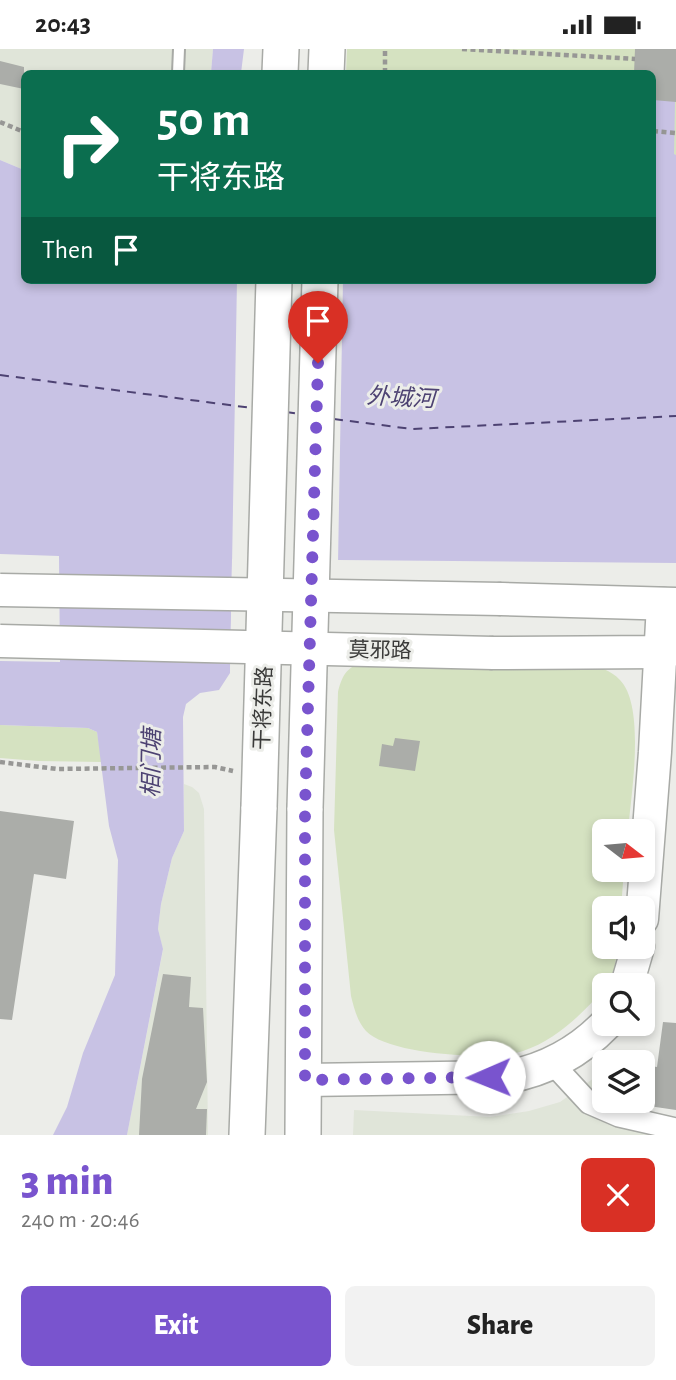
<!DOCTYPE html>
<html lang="en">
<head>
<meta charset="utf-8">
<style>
  :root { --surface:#fff; --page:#f2f2f2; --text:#222; --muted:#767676; --accent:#7954ce }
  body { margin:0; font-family:"Alegreya Sans","Noto Sans SC",sans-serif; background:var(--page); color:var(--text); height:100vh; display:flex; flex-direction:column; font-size:26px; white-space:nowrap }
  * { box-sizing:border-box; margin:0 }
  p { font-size:23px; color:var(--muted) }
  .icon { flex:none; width:38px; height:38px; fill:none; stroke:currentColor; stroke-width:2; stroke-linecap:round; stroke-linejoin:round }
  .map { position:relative; height:1086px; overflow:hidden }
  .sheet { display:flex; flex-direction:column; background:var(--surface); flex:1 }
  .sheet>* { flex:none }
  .guide { position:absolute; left:21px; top:21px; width:635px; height:214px; border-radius:10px; box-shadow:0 4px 10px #0003; background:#0b6e4f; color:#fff; overflow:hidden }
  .needle { width:46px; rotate:106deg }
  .fabs { position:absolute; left:592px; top:770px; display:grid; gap:14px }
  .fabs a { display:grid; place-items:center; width:63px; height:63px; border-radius:10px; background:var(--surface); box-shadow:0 4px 10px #0003; font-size:35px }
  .pin { position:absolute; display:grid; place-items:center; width:60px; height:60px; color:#fff; margin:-72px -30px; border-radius:50% 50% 50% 0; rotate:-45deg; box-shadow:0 0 7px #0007 }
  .pin .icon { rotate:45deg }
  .me { position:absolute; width:77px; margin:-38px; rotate:269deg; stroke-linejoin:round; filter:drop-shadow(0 0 5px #0008) }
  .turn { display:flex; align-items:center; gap:24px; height:147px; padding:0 21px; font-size:32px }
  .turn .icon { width:91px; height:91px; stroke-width:2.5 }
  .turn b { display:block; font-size:49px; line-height:60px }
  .then { display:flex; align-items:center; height:66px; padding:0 21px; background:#0003; gap:14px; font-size:26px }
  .round { display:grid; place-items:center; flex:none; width:74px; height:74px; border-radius:10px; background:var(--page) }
  .summary { display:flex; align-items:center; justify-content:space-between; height:119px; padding:0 21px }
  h1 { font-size:42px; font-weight:800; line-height:52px; color:var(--accent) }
  .button { display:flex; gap:14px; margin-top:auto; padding:14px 21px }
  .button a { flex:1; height:80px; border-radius:10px; background:var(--accent); color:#fff; font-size:28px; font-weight:800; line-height:80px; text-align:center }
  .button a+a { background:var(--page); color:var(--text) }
  .status { display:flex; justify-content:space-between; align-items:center; height:49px; padding:0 35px; background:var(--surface); direction:ltr }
  .status svg { height:19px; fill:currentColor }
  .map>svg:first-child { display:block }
</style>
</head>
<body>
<div class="status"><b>20:43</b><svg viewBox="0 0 49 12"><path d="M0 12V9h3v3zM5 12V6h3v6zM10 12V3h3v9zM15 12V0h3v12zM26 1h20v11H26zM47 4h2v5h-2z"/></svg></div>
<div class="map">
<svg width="676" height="1086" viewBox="0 0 676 1086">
  <rect width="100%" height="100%" fill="#ecede9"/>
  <!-- built -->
  <g fill="#e0e5d9">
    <path d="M0,0H213L211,24H24V121L0,111Z"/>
    <path d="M184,735L192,738L199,744L204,760L208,1086H127L163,901L158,880L161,855L172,809L184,782Z"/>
    <path d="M594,1029L604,1042V1052H620L676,1086H353L354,1061L490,1068L529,1062L560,1053Z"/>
  </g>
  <!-- green -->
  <g fill="#d5e2c1">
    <path d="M347,0H676V106L653,104V24H346Z"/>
    <path d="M362,613H586C598,618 611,621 620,631C646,658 631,746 628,782H604V821H624L621,859H604V898H618L614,921L606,936H604V940C581,966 556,991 523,1002C493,1012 388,1006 366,982C357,972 354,959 351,947L334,781L338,643C342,627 346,619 362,613Z"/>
    <path d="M0,676L88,679L97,683L102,713L38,712L0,709Z"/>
  </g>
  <!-- water -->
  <g fill="#c8c2e4">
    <path d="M213,0H244L241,24H211Z"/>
    <path d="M652,0H676L674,105L676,106V514L232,510L230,624L219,641L200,644L186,655L183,668L184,782L172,809L161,855L158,880L163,900L127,1086H53L67,1058L83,1004L115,926L118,811L109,777L97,683L88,679L0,676V612L60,613L59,507L0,505V111L24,121V231H653Z"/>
  </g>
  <!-- pier -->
  <path fill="#ecede9" d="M237,231H343L338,514H235L233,624L230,630Z"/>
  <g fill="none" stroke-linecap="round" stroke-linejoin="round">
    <!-- ferry -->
    <g stroke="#4d4272" stroke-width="2" stroke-dasharray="9 7" stroke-linecap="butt">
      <path d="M0,326L252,359"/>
      <path d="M286,363L301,365"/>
      <path d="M334,370L412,380L676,367"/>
    </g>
  </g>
  <!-- building -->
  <g fill="#abada9">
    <path d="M635,0H676V53L653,51V24H634Z"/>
    <path d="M0,12L24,18V40L0,35Z"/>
    <path d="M395,689L420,692L415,722L379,717L382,695L393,697Z"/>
    <path d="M0,762L74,772L66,830L34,825L12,971L0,970Z"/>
    <path d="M163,925L191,928L189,958L203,959L207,1033L196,1060H207L206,1086H139L142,1030Z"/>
    <path d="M663,973L676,974V1061L642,1056V1016L657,1018Z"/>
  </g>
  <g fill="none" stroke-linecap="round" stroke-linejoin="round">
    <!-- service casing -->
    <g stroke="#a8aaa6" stroke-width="14">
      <path id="service" d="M178,24L179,0"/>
    </g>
    <!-- minor casing -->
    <g stroke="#a8aaa6" stroke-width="24">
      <path id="minor" d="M553,1015L589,1054L619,1067L676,1080"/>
    </g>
    <!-- secondary casing -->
    <g stroke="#a8aaa6" stroke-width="35">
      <g id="secondary">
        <path d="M501,550L676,555"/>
        <path d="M493,604L660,603L676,600"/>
        <path d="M642,870L655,703L663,555"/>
        <path d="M627,936L638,898"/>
        <path d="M305,1031L507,1028C545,1021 579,1003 606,975"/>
      </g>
    </g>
    <!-- primary casing -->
    <g stroke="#a8aaa6" stroke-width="38">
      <g id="primary">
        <path d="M280,24L281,0"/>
        <path d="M326,24L327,0"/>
        <path d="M247,1086L259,758"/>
        <path d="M303,1086L305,759"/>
      </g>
    </g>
    <!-- path -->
    <g stroke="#979795" stroke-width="4.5" stroke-dasharray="5 3.5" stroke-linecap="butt">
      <path d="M462,0L635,10"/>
      <path d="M385,24V0"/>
      <path d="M0,73L24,83"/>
      <path d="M653,82L676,84"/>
      <path d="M0,713L57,720L215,718L233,722"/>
    </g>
    <!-- service -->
    <use href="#service" stroke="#fff" stroke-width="10"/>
    <!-- minor -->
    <use href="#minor" stroke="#fff" stroke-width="21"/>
    <!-- secondary -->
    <use href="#secondary" stroke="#fff" stroke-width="32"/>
    <!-- primary -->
    <use href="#primary" stroke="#fff" stroke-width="35"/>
    <!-- secondary-bridge casing -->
    <g stroke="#a8aaa6" stroke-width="35" stroke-linecap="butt">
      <g id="secondary-bridge">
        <path d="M0,541L501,550"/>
        <path d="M0,592L493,604"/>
      </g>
    </g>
    <!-- primary-bridge casing -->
    <g stroke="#a8aaa6" stroke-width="38" stroke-linecap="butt">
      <g id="primary-bridge">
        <path d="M259,758L274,231"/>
        <path d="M305,759L320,231"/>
      </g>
    </g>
    <!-- secondary-bridge -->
    <use href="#secondary-bridge" stroke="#fff" stroke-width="32"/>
    <!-- primary-bridge -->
    <use href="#primary-bridge" stroke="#fff" stroke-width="35"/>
  </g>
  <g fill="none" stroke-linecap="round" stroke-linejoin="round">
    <!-- route -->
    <path stroke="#7954ce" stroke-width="12" stroke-dasharray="0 21.6" d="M318,314L305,759V1031L489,1028"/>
  </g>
  <g text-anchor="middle" stroke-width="6" stroke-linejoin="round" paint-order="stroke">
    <!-- street labels -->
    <g font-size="21" fill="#3a3a39" stroke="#ecede9">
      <text transform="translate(380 601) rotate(1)" y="7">莫邪路</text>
      <text transform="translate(263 659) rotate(-88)" y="7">干将东路</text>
    </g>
    <!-- water labels -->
    <g font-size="23" font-style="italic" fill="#4d4272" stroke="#ecede9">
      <text transform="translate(401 348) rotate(3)" y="8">外城河</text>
      <text transform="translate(151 714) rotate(-89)" y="8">相门塘</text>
    </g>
  </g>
</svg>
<div class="fabs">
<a><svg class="needle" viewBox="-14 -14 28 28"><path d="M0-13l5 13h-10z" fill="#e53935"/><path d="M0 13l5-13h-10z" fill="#767676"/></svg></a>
<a><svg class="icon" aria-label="sound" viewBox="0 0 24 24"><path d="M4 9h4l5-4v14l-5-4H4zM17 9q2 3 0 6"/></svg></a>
<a><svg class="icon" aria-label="search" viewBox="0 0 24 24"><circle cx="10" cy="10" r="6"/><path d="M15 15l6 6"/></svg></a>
<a><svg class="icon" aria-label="layers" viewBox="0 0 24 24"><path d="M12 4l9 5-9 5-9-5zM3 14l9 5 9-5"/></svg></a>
</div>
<div class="pin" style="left:318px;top:314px;background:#d93025"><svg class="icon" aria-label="arrive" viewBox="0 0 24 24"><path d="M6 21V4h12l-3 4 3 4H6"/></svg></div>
<svg class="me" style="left:489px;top:1028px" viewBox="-20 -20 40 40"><circle r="19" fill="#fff"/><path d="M0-13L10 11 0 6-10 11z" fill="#7954ce"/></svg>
<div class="guide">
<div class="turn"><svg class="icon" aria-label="right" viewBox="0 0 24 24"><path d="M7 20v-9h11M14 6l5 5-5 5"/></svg><div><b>50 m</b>干将东路</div></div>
<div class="then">Then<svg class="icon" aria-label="arrive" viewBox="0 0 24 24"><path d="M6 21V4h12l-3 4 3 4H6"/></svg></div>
</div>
</div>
<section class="sheet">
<div class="summary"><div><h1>3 min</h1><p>240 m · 20:46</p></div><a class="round" style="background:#d93025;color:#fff"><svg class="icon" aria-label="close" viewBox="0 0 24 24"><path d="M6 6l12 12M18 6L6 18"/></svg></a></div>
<div class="button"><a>Exit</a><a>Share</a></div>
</section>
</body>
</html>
